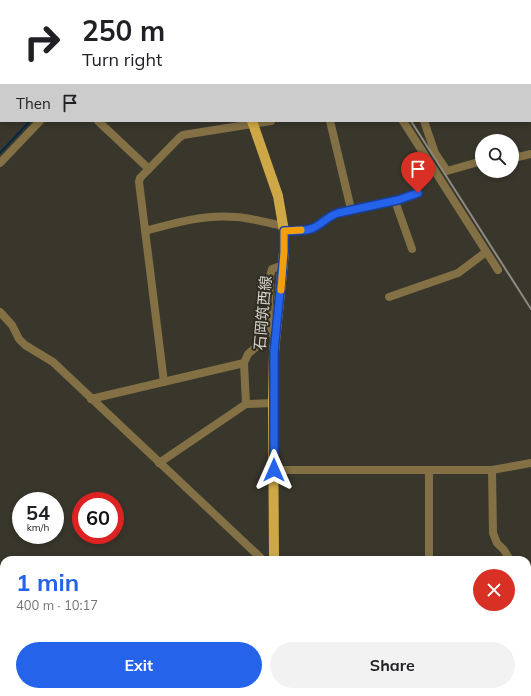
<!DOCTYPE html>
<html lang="en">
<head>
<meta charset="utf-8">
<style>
  :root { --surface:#fff; --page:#f2f2f2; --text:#202124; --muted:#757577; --accent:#2563eb }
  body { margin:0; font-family:Mulish,"Noto Sans JP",sans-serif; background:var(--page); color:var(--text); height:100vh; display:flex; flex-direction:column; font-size:15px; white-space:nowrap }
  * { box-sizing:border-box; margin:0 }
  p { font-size:13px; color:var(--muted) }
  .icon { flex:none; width:22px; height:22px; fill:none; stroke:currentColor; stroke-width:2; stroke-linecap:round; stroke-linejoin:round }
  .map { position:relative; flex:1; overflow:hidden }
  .panel { position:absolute; left:0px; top:556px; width:531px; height:140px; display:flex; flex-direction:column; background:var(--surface); border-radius:12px 12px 0 0; box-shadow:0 2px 6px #0003 }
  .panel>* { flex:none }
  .guide { position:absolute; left:0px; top:0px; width:531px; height:122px; box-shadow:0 2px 6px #0003; background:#fff; color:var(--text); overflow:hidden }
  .fabs { position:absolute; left:475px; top:134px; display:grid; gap:8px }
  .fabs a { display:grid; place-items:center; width:44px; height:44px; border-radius:50%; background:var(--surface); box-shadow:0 2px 6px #0003; font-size:20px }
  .speed { position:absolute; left:12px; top:492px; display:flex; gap:8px; font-size:20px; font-weight:700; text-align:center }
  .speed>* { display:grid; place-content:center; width:52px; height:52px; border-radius:50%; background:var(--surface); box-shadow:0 2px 6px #0003; line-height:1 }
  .speed small { font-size:10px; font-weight:400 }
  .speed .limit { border:6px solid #d22; background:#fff; color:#111 }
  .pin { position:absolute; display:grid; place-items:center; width:34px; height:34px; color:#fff; margin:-41px -17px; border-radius:50% 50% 50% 0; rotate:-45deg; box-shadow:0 0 4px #0007 }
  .pin .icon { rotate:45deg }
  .me { position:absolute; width:44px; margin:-22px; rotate:0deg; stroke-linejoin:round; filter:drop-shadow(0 0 3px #0008) }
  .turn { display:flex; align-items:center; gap:14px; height:84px; padding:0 16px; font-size:18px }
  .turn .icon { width:52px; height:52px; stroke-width:2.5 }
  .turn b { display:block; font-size:28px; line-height:34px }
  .then { display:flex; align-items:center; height:38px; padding:0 16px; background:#0003; gap:8px; font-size:15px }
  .round { display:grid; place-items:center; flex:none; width:42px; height:42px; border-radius:21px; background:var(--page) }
  .headline { display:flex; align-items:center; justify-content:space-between; height:68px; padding:0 16px }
  h1 { font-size:24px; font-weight:700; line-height:30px; color:var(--accent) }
  .cta { display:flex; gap:8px; margin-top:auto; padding:8px 16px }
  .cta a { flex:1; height:46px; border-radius:24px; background:var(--accent); color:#fff; font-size:16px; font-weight:700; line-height:46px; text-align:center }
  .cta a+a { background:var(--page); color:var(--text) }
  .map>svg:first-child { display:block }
</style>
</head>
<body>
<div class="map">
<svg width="531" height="696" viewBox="0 0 531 696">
  <rect width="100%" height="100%" fill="#39372c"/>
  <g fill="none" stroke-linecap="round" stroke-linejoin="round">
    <!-- stream -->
    <g stroke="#002845" stroke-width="2">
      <path d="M144,1L145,0"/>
      <path d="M0,153L30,121"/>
    </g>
    <!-- minor -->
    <g stroke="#837045" stroke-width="8">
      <path d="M444,0L445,1"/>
      <path d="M154,1L155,0"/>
      <path d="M479,1L480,0"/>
      <path d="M0,27L1,28"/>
      <path d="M0,39L1,38"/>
      <path d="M98,121L149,169"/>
      <path d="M330,121L351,209"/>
      <path d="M403,121L498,270"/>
      <path d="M424,121L435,153L447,171L482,161"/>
      <path d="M512,156L518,157L531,154"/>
      <path d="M0,163L40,121"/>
      <path d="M395,201L412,249"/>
      <path d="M145,231C174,223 205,214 236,217C252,218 268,223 284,226"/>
      <path d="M284,231C294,230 305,232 313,228C322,224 328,216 338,213L398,200L418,193"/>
      <path d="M389,297L458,273L486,252"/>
      <path d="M0,312L12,325L19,339L25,345L53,362L263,560"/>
      <path d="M164,382L139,182L140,178L179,138L183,135L271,121"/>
      <path d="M91,399L244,363"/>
      <path d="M246,404L244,363L248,354L263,341L268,330L270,276L272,269L283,265"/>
      <path d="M159,463L246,404L273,403"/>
      <path d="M274,470H492L531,463"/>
      <path d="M492,470L493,533L497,543L504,550L510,560"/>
      <path d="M429,560V470"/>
      <path d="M527,593L531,592"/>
      <path d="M0,597L4,601"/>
      <path d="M0,663H4"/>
      <path d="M527,687H531"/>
    </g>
    <!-- major -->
    <g stroke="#cea846" stroke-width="10">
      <path d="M210,0V1"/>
      <path d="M252,121L278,196L284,231V252L274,352L273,403L274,560"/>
      <path d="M274,696V692"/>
    </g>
    <!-- rail -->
    <g stroke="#8c8a81" stroke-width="2">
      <path d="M338,0L339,1"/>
      <path d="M411,121L531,309"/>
    </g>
  </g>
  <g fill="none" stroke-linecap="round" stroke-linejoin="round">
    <!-- route casing -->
    <g stroke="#184099" stroke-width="10">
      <path id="route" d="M274,470V352L284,252V231C294,230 305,232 313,228C322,224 328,216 338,213L398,200L418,193"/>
    </g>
    <!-- route -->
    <use href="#route" stroke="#2563eb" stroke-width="7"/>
    <!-- slow -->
    <path stroke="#f59e0b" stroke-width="7" d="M281,290L284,252V231L301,230"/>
  </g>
  <g text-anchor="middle" stroke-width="4" stroke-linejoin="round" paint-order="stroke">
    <!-- street labels -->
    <g font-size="15" fill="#d4d2cb" stroke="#2f2c22">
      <text transform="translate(263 313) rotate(-85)" y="5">石岡筑西線</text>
    </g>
  </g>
</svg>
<div class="fabs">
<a><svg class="icon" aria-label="search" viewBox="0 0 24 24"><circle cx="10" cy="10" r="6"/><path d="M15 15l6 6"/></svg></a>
</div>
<div class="speed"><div>54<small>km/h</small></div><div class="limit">60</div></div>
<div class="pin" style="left:418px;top:193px;background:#d93025"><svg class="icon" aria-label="arrive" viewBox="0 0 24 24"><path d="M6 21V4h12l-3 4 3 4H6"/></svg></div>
<svg class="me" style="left:274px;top:470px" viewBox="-20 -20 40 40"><path d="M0-17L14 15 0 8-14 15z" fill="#2563eb" stroke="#fff" stroke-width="4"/></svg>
<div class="guide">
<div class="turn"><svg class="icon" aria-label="right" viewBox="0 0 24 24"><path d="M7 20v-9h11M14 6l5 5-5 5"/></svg><div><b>250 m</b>Turn right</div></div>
<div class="then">Then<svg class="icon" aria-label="arrive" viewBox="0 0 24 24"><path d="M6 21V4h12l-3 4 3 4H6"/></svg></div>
</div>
<section class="panel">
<div class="headline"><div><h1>1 min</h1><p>400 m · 10:17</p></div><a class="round" style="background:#d93025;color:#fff"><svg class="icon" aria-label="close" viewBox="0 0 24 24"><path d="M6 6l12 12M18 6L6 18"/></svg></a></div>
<div class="cta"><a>Exit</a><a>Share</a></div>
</section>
</div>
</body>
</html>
